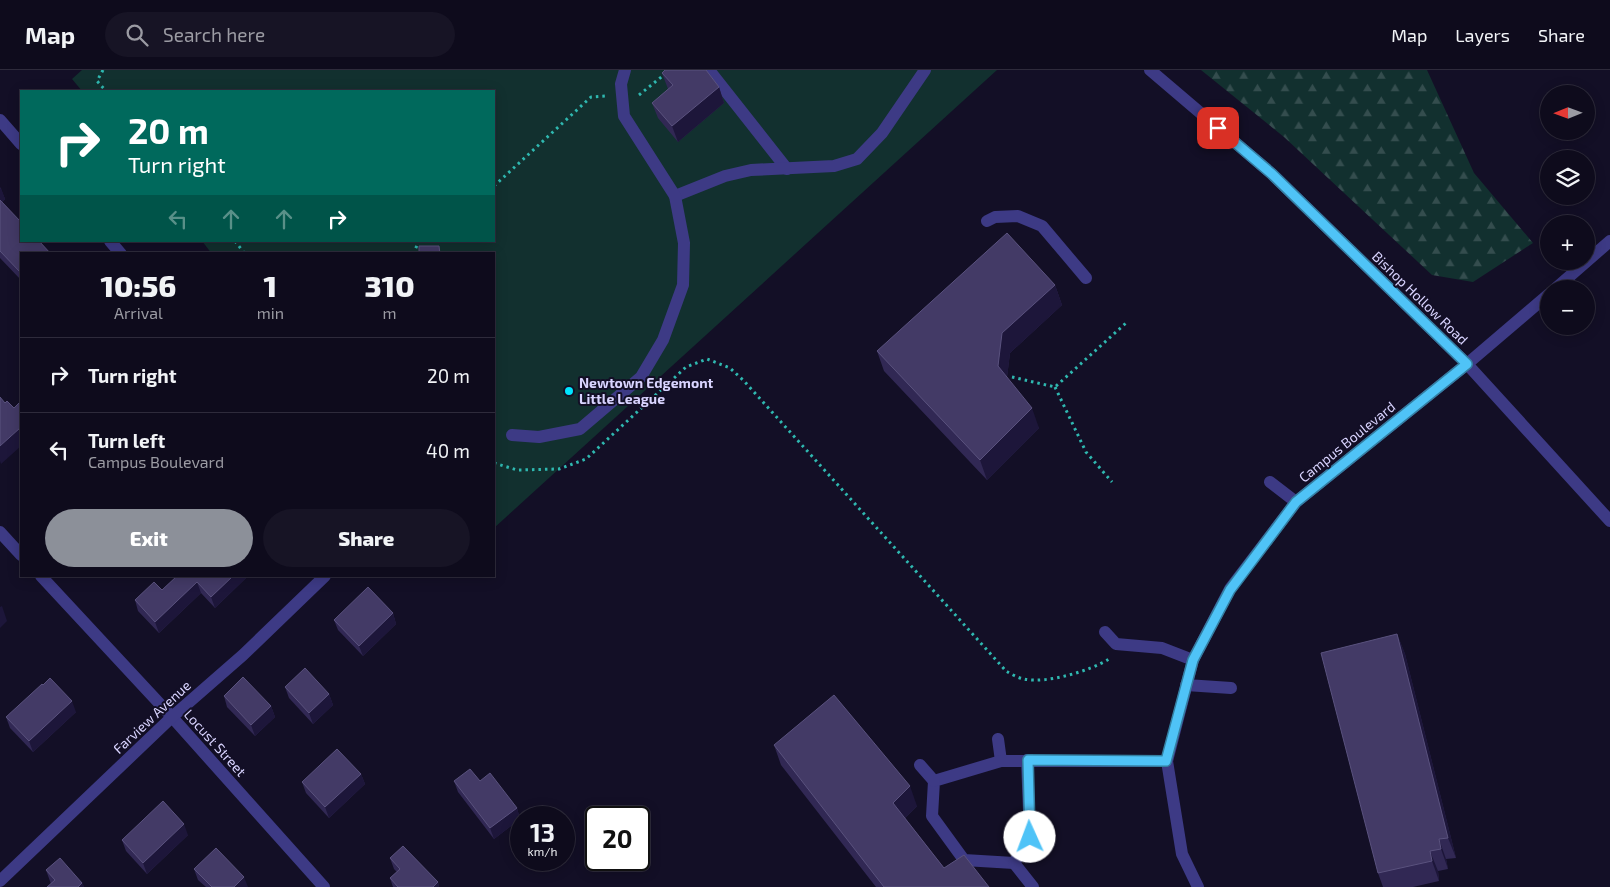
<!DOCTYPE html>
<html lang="en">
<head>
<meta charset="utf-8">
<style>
  :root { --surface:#0e0b1c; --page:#171425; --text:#f1f3f6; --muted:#9b9ba3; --line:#2e2b3b; --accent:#8c9099 }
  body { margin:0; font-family:"Exo 2",sans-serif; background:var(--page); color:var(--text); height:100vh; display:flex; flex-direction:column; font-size:19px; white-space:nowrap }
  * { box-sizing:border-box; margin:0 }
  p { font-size:16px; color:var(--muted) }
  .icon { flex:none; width:28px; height:28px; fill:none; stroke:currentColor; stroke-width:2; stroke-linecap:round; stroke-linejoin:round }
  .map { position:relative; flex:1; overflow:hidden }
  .side { position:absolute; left:20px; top:182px; width:475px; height:325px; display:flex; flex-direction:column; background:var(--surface); border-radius:0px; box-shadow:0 2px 12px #0003,0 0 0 1px var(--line) }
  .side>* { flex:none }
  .guide { position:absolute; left:20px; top:20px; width:475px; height:152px; border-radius:0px; box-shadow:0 2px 12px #0003,0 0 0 1px var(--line); background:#00695c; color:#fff; overflow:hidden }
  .needle { width:32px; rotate:269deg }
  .controls { position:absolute; left:1540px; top:15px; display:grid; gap:10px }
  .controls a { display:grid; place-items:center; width:55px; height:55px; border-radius:50%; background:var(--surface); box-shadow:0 2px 12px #0003,0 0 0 1px var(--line); font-size:25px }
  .speed { position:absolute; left:510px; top:736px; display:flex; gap:10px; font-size:25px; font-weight:700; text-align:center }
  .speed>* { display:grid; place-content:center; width:65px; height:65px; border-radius:50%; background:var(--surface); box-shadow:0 2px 12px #0003,0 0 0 1px var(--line); line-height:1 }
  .speed small { font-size:12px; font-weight:400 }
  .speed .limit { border:2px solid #111; border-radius:8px; background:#fff; color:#111 }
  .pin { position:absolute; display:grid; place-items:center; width:42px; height:42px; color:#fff; margin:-21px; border-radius:10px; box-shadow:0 2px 8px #0006 }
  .me { position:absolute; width:55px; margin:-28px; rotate:358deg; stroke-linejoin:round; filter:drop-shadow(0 0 4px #0008) }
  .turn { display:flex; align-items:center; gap:18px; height:105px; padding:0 25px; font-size:22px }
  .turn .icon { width:65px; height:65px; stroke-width:2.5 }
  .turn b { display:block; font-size:35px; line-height:42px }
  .lanes { display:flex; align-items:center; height:48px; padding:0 25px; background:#0003; justify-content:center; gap:25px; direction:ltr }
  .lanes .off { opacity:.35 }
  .eta { display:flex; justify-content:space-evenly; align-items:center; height:85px; text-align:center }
  .eta b { font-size:30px; font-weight:800; line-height:35px }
  .primary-button { display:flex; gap:10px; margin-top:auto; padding:10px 25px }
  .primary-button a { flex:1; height:58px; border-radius:30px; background:var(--accent); color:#fff; font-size:20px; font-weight:800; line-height:58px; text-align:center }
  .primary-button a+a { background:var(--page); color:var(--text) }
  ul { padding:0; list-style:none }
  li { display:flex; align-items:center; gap:15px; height:75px; padding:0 25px; border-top:1px solid var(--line) }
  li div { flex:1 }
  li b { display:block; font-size:19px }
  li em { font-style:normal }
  header { display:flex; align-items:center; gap:30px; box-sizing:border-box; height:70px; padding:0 25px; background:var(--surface); border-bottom:1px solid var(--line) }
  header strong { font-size:24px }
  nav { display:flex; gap:28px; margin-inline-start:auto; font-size:18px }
  .search { width:350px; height:45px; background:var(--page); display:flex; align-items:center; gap:12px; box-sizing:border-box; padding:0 18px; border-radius:28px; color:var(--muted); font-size:19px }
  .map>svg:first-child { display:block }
</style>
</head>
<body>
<header>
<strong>Map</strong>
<div class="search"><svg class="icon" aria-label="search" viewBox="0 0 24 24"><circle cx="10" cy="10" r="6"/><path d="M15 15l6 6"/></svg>Search here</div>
<nav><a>Map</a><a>Layers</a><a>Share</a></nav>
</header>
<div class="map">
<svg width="1610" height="817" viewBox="0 0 1610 817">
  <defs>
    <pattern id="forest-firs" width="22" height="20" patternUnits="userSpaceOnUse" patternTransform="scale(1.25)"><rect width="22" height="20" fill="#12302f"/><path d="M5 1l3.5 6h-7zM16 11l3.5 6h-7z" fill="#344d4e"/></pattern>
  </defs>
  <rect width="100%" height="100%" fill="#130f26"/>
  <!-- forest -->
  <path fill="url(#forest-firs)" d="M1201,0H1427L1474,103L1533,173L1473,212L1432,205L1284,67Z"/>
  <!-- garden -->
  <path fill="#12302f" d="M82,0H997L494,458V184H212L202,171H494V21H82L72,9Z"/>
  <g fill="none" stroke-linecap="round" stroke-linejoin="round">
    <!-- path -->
    <g stroke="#2fb8b0" stroke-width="3" stroke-dasharray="2.5 4" stroke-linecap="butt">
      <path d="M103,0L97,11L106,21"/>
      <path d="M639,25L670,0"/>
      <path d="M494,116L591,27L606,26"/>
      <path d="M235,171L245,184"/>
      <path d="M413,184L419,171"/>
      <path d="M1012,307L1055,317L1126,253"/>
      <path d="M1055,317L1086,382L1112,412"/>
      <path d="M494,393L517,400L559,399L586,389L686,297L707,289L730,298L744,311L1006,601C1011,604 1018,608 1024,609C1046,614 1090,601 1109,589"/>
    </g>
    <!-- minor -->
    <g stroke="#3d3a85" stroke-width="12">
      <path d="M709,0L787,99"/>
      <path d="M1150,0L1272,104L1467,294L1610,451"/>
      <path d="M0,50L21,74"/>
      <path d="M675,126L725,106L751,100L834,96L857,89L882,63L925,0"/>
      <path d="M987,151L995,147L1018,146L1042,156L1086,208"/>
      <path d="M110,171L121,184"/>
      <path d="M1555,219L1610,171"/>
      <path d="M512,365L539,367L580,359L641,307L663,270L683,215L684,173L675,126L624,46L621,14L625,0"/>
      <path d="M1270,412L1296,432"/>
      <path d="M0,462L21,485"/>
      <path d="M41,506L172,647L324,817"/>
      <path d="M1105,562L1116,574L1162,578L1193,590"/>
      <path d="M1186,615L1231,618"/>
      <path d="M998,669L1001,691"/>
      <path d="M1027,690L1030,767L1014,793L964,790L932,746L934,711L1001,691H1167"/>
      <path d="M920,695L934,711"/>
      <path d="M1014,793L1033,817"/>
      <path d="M0,811L172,647L243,585L325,506"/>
      <path d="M1198,817L1182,784L1167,691L1193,590L1230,519L1296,432L1467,294L1549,224"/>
    </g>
  </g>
  <!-- wall -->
  <g fill="#312854">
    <path d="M662,3L719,17L724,33L678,72L658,48L652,33L668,19Z"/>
    <path d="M0,117L5,129L2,132L21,184V210L0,188Z"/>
    <path d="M1055,215L1062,235L1010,283L1007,307L1039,358L987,410L884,301L877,281Z"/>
    <path d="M177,506H248L215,538L201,523L159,563L138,541L135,530L162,520Z"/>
    <path d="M393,543L396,554L363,586L338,560L334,550Z"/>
    <path d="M1397,564L1405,584L1456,788L1446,789L1448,799L1438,801L1439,811L1413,817H1383L1378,803Z"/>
    <path d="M285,617L329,624L333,635L313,654L289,628Z"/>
    <path d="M224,626L271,636L275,647L255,666L227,637Z"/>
    <path d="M76,642L33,682L10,658L6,647Z"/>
    <path d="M774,675L917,736L905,748L944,798L989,817H876L781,695Z"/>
    <path d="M361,704L365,714L329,748L306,723L302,712Z"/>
    <path d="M454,711H480L517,738L520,749L494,769L458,722Z"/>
    <path d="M188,765L147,804L126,781L122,770Z"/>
    <path d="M390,788L438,812L439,817H393L390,808L397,802L394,799Z"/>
    <path d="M194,799L248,817H206L198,810Z"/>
    <path d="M46,800L82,813L84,817H47L51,814Z"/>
  </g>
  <!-- shaded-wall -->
  <g fill="#1d163a">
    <path d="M719,17L724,33L678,72L672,56Z"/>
    <path d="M1,118L5,129L0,134V119Z"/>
    <path d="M1055,215L1062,235L1010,283L1006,316L998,296L1002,263Z"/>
    <path d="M1032,338L1039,358L987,410L980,390Z"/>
    <path d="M20,358L21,363V376L1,394L0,391V376Z"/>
    <path d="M233,506H248L215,538L211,527Z"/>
    <path d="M197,512L201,523L159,563L155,552Z"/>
    <path d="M2,536L7,551L0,558V537Z"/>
    <path d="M393,543L396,554L363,586L359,576Z"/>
    <path d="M1397,564L1405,584L1456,788L1448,768Z"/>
    <path d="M329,624L333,635L313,654L309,643Z"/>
    <path d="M72,631L76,642L33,682L29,671Z"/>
    <path d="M271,636L275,647L255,666L251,655Z"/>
    <path d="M361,704L365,714L329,748L325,737Z"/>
    <path d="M910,716L917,736L900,753L893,733Z"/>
    <path d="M517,738L520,749L494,769L490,758Z"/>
    <path d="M184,754L188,765L147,804L143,793Z"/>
    <path d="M1439,769L1446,789L1448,799L1441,779Z"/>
    <path d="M1430,781L1438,801L1439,811L1432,791Z"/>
    <path d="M244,807L248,817H234Z"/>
    <path d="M438,812L439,817H433Z"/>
    <path d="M82,813L84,817H78Z"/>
  </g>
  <!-- building -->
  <g fill="#433a66" stroke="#5a527e">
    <path d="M665,0H706L719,17L672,56L652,33L673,15L662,3Z"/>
    <path d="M0,130L21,152V171H39L51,184H21V201L20,202L0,181Z"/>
    <path d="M1007,163L1055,215L1002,263L998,296L1032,338L980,390L877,281Z"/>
    <path d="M419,176H439L440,184H419Z"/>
    <path d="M0,327L5,333L7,331L14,338L21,331V360L20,358L0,376Z"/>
    <path d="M177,506H233L211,527L197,512L155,552L135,530L154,512L162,520Z"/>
    <path d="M368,517L393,543L359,576L334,550Z"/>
    <path d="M1397,564L1448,768L1439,769L1441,779L1430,781L1432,791L1378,803L1321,583Z"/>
    <path d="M305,598L329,624L309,643L285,617Z"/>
    <path d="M243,607L271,636L251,655L224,626Z"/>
    <path d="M50,608L72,631L29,671L6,647L42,614L43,615Z"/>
    <path d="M834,625L910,716L893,733L944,798L964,785L989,817H884L774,675Z"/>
    <path d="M337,679L361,704L325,737L302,712Z"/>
    <path d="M470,699L480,711L490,703L517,738L490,758L454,711Z"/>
    <path d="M163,731L184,754L143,793L122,770Z"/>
    <path d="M403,776L438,812L433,817H398L390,808L400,799L390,788Z"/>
    <path d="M216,778L244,807L234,817H212L194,799Z"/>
    <path d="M60,788L82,813L78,817H47L55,810L46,800Z"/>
  </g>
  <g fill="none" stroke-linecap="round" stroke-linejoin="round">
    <!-- route casing -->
    <g stroke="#337fa1" stroke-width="12">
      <path id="route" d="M1030,767L1028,690L1166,691L1193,590L1230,520L1296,432L1467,294L1272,104L1218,58"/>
    </g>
    <!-- route -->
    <use href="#route" stroke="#4fc3f7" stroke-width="9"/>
  </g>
  <!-- markers -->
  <circle fill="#00e5ff" stroke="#130f26" stroke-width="2" cx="569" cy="321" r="5"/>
  <g text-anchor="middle" stroke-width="4" stroke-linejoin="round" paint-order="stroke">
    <!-- street labels -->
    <g font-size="14" fill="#d9d4ff" stroke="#130f26">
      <text transform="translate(1420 228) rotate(44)" y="5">Bishop Hollow Road</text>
      <text transform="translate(1347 372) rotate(-39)" y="5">Campus Boulevard</text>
      <text transform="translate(152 647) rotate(-43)" y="5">Farview Avenue</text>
      <text transform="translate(215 673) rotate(48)" y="5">Locust Street</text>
    </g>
    <!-- poi labels -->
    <g font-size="14" font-weight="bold" fill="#d9d4ff" stroke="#130f26" text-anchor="start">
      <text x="579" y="318">Newtown Edgemont<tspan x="579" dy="16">Little League</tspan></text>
    </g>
  </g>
</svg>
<div class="controls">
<a><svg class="needle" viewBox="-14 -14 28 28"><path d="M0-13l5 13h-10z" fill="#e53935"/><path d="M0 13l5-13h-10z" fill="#9b9ba3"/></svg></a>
<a><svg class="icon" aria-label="layers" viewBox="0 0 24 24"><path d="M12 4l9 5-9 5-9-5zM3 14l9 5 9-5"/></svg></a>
<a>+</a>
<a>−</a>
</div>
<div class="speed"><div>13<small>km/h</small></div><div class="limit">20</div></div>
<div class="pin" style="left:1218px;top:58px;background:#d93025"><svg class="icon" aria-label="arrive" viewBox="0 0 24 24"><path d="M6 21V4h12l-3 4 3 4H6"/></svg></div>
<svg class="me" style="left:1030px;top:767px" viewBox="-20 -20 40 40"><circle r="19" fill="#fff"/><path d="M0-13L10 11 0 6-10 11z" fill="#4fc3f7"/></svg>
<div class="guide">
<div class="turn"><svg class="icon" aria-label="right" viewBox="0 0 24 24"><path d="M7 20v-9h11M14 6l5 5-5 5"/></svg><div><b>20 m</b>Turn right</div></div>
<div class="lanes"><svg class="icon off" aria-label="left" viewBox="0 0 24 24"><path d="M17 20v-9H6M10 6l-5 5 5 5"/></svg><svg class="icon off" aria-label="ahead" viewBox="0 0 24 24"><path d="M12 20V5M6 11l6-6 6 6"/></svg><svg class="icon off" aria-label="ahead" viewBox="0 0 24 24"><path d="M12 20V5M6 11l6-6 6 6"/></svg><svg class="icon" aria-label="right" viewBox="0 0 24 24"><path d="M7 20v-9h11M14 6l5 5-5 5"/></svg></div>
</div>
<section class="side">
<div class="eta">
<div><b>10:56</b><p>Arrival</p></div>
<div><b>1</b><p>min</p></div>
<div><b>310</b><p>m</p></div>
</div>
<ul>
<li><svg class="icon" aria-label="right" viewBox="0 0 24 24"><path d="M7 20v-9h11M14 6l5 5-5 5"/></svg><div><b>Turn right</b></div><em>20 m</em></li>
<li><svg class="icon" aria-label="left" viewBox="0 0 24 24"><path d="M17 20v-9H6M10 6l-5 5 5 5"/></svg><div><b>Turn left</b><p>Campus Boulevard</p></div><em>40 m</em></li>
</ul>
<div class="primary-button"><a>Exit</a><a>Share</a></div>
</section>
</div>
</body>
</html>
